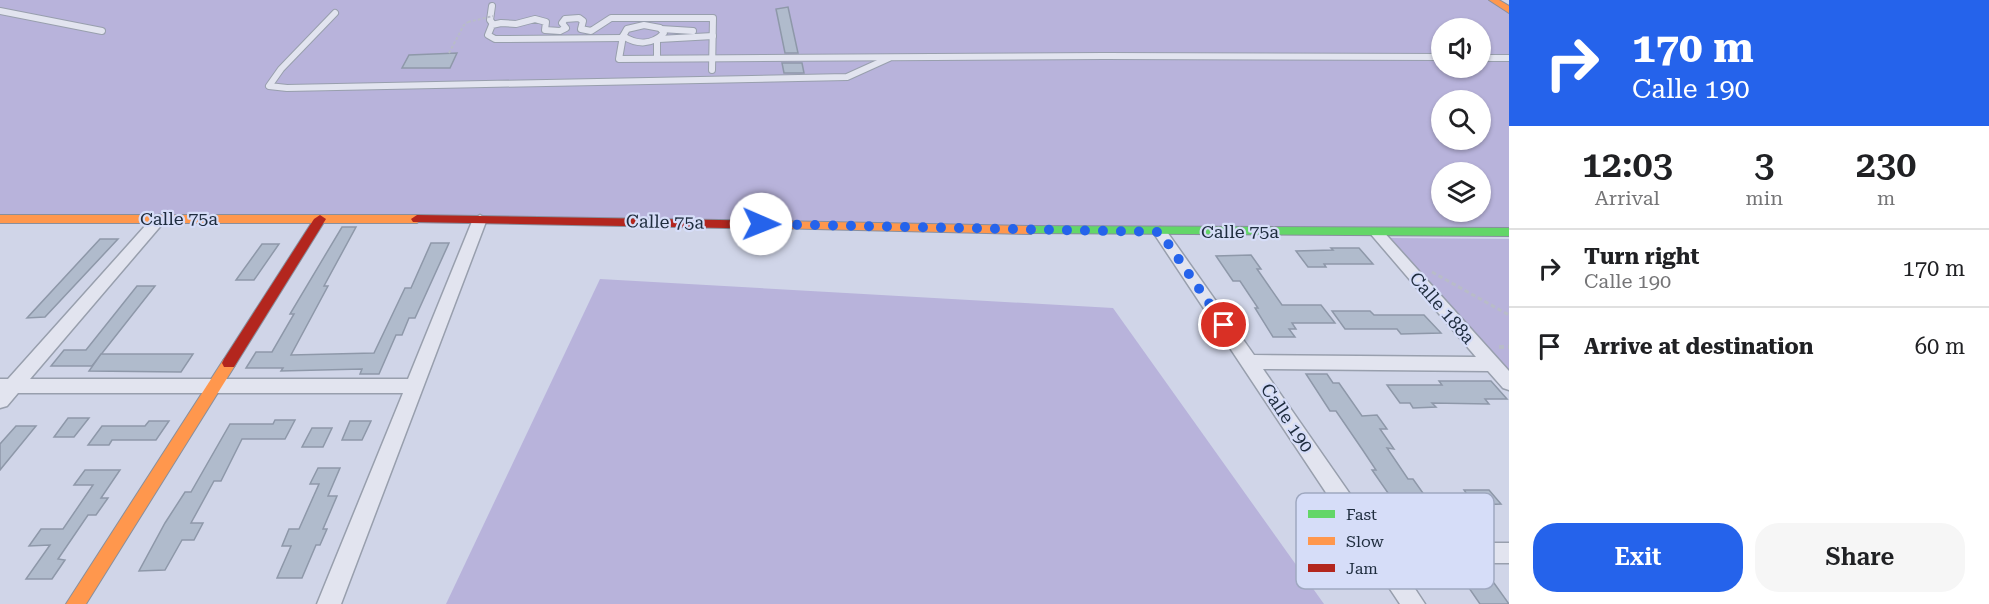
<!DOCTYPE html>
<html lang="en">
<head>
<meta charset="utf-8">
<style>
  :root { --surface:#fff; --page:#f6f6f6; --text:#202124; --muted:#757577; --line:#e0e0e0; --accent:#2563eb }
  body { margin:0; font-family:"Roboto Serif",serif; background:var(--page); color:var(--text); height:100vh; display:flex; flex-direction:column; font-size:22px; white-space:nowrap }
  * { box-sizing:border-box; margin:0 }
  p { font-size:20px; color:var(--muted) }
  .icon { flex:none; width:33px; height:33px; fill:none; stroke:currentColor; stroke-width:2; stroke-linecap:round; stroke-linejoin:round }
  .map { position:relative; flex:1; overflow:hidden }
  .drawer { display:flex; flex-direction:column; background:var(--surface); width:480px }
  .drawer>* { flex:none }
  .hud { background:#2563eb; color:#fff; overflow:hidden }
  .buttons { position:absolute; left:1431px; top:18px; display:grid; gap:12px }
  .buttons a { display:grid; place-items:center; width:60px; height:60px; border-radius:50%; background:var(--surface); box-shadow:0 2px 4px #0004; font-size:30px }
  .pin { position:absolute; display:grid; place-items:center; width:51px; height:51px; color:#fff; margin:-26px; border:3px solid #fff; border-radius:50%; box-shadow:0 2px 6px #0007 }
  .me { position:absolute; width:66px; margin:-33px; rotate:91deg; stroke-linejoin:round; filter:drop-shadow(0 0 4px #0008) }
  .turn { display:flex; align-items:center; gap:21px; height:126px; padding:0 24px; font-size:27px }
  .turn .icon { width:78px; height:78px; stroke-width:2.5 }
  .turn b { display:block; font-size:42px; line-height:51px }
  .eta { display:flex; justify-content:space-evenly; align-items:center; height:102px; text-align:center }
  .eta b { font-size:36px; font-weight:600; line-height:42px }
  .cta { display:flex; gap:12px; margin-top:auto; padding:12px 24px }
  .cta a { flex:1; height:69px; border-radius:24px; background:var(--accent); color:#fff; font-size:24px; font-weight:600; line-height:69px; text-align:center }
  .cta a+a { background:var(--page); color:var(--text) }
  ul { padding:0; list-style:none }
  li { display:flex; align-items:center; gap:18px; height:78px; padding:0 24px; border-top:2px solid var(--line) }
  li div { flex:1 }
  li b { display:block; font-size:22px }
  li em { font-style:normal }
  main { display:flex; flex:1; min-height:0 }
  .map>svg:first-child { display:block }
</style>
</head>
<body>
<main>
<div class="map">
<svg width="1509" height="604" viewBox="0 0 1509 604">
  <rect width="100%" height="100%" fill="#d0d5e8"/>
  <!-- green -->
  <g fill="#b8b3db" fill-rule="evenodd">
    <path d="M0,0H1493L1509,10V232L0,220ZM1442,28H1480V68H1442ZM1442,100H1480V140H1442ZM1442,172H1480V212H1442Z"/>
    <path d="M1390,238L1509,239V371Z"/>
    <path d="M600,279L1113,308L1324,604H446Z"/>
  </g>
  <!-- building -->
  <g fill="#b0bbcc" stroke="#8e98a9" stroke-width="1.5">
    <path d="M788,7L798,53H785L776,9Z"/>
    <path d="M457,53L450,68H402L409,55Z"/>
    <path d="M782,63H802L804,73H784Z"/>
    <path d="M342,227H356L324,286H328L291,355L374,353L405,288H411L431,243H449L415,318H409L402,335H396L379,374H360L362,369L281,371L283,368H246L256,352H272L294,314H290Z"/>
    <path d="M100,239H118L45,317L27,318Z"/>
    <path d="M262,244H279L254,280H236Z"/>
    <path d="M1331,248H1359L1373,264H1324L1326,267H1308L1296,251L1333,250Z"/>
    <path d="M1251,255L1261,269H1257L1282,305H1321L1335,323H1292L1296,329H1289L1295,337H1273L1255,308H1258L1240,281H1233L1216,256Z"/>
    <path d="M137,286H155L92,366H51L64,350H86Z"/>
    <path d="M1332,311H1370L1374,315H1424L1441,333L1401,334L1397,329H1345Z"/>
    <path d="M101,354H193L181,372L89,371Z"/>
    <path d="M1306,374H1327L1333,383H1339L1362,416L1377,415L1387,429H1380L1394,449L1387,448L1408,479H1413L1430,503H1424L1433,516H1404L1372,470H1376L1362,449L1336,411H1330Z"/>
    <path d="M1439,381H1491L1507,399H1485L1489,404L1432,403L1436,407L1413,408L1410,403H1400L1387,385H1442Z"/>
    <path d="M68,418H89L74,437H54Z"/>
    <path d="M275,420H295L285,439H242L221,481H214L191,523H203L194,540H182L165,570L139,571L165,523L185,492H191L230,424H273Z"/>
    <path d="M149,421H169L156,440H112L109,445H88L102,426H145Z"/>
    <path d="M350,421H371L362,440H342Z"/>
    <path d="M16,426H36L0,470V444Z"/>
    <path d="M312,428H332L323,447H302Z"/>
    <path d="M318,468H340L328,496H337L323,529H327L320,545H316L302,578H277L291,546H282L289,529H299L319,484H310Z"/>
    <path d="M85,470H120L101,498H108L96,515H88L58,559L65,560L52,579H26L50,545L29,546L41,529H63L93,485H74Z"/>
    <path d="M1464,490H1489L1501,504L1475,505Z"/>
    <path d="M1460,565H1477L1489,583H1494L1509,604H1480L1458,572H1464Z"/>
  </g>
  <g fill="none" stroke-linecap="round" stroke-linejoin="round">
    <!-- lane casing -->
    <g stroke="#989fad" stroke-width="8">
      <g id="lane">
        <path d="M492,6L490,20L493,24"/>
        <path d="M0,11L102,31"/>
        <path d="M335,13L281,69L269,86L287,88L847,77L889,58"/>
        <path d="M644,25L660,28L664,33C652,45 637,45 623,36L627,29Z"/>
        <path d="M661,29L693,31"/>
        <path d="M623,36L619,59L1104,56L1442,57"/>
        <path d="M623,38L495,39L488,35L492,25L501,23L516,24L535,19L546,22L545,30L560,31L566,28L562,23L565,19L579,18L583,21L581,29L591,31L611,18H713L712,70"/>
        <path d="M659,39L713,36"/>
        <path d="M657,40V58"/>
        <path d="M1480,58H1509"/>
      </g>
    </g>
    <!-- street casing -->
    <g stroke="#989fad" stroke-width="3">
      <g id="street">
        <path d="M159,215L164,216L166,219L164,222L30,379H408L473,219L480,215L487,219L341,604H317L403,393H18L7,406L0,408V379H8L154,216Z"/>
        <path d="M1160,227L1165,229L1254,355L1476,357L1369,232L1371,229H1381L1509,371V390L1503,388L1488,371L1263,369L1384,543H1509V563H1398L1425,604H1400L1153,232Z"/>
      </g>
    </g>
    <!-- fast casing -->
    <g stroke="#888f9d" stroke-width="2">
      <path id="fast" d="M1031,226L1509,228V236L1027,233L1025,230L1027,227Z"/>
    </g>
    <!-- slow casing -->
    <g stroke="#888f9d" stroke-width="2">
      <g id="slow">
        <path d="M1489,0H1499L1509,6V13Z"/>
        <path d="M0,215H417L423,219L417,223H0Z"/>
        <path d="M776,221L1031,226L1037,230L1031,234L772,228L770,225L772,222Z"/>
        <path d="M229,358L234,359L236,363L234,367L86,604H66L224,359Z"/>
      </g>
    </g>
    <!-- jam casing -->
    <g stroke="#888f9d" stroke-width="2">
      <g id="jam">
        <path d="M320,215L326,219L234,367H224L222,363L224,359L314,219Z"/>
        <path d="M417,215L776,221L782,225L776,229L413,222L411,219Z"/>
      </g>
    </g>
    <!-- path-far2 -->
    <path stroke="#b8bcc8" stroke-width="2" stroke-dasharray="3 2" stroke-linecap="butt" d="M449,53L464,25L468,22"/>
    <!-- path-far1 -->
    <path stroke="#b8bcc8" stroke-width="3" stroke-dasharray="4.5 3" stroke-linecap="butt" d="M1432,272L1509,315"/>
    <!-- path -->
    <path stroke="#b8bcc8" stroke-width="4" stroke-dasharray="5 4" stroke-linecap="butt" d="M1499,347H1509"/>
    <!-- lane -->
    <use href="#lane" stroke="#e2e4ef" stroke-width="6"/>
    <!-- street -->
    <use href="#street" fill="#e2e4ef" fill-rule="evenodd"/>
    <!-- fast -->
    <use href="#fast" fill="#63d668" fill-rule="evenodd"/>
    <!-- slow -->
    <use href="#slow" fill="#ff974d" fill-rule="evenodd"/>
    <!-- jam -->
    <use href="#jam" fill="#b3261e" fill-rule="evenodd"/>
    <!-- path-bridge -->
    <path stroke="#b8bcc8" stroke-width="2" stroke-dasharray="3 2" stroke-linecap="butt" d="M468,22L493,16"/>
  </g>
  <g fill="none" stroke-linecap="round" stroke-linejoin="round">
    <!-- route -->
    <path stroke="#2563eb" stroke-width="10" stroke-dasharray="0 18" d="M761,224L1160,232L1224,325"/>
  </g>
  <g text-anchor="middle" stroke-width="4.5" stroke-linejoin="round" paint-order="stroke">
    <!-- street labels -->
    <g font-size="18" fill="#1e2c3e" stroke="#d6ddf8">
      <text x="179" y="225">Calle 75a</text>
      <text transform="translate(665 222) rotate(1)" y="6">Calle 75a</text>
      <text x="1240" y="238">Calle 75a</text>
      <text transform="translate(1442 308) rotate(49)" y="6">Calle 188a</text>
      <text transform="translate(1287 418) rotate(56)" y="6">Calle 190</text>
    </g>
  </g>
  <!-- legend -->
  <rect x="1296" y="493" width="198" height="96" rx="9" fill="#d6ddf8" stroke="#9fa8c0" stroke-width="1.5"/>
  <rect x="1308" y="510" width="27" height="8" fill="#63d668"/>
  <rect x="1308" y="537" width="27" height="8" fill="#ff974d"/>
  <rect x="1308" y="564" width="27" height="8" fill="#b3261e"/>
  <g font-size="16" fill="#1e2c3e">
    <text x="1346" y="520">Fast</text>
    <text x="1346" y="547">Slow</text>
    <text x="1346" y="574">Jam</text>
  </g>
</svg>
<div class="buttons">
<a><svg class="icon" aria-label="sound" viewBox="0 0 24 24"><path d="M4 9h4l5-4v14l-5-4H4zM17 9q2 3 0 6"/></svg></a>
<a><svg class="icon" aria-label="search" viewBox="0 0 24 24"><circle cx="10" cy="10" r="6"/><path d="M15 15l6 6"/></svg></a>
<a><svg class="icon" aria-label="layers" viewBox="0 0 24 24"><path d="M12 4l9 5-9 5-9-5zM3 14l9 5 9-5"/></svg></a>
</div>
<div class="pin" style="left:1224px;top:325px;background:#d93025"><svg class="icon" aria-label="arrive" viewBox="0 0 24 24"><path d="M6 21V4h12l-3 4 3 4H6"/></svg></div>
<svg class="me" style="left:761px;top:224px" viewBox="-20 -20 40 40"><circle r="19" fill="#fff"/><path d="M0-13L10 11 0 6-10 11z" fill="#2563eb"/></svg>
</div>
<section class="drawer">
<div class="hud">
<div class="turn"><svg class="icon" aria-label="right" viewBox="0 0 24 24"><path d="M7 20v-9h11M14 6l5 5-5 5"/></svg><div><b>170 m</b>Calle 190</div></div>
</div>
<div class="eta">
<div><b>12:03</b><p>Arrival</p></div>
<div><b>3</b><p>min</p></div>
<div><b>230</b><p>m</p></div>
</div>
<ul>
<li><svg class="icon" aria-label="right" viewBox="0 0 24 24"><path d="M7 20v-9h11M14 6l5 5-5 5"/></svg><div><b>Turn right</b><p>Calle 190</p></div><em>170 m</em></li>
<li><svg class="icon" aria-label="arrive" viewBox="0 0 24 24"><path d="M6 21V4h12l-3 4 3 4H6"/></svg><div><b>Arrive at destination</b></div><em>60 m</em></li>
</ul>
<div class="cta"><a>Exit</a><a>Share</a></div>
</section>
</main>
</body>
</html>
